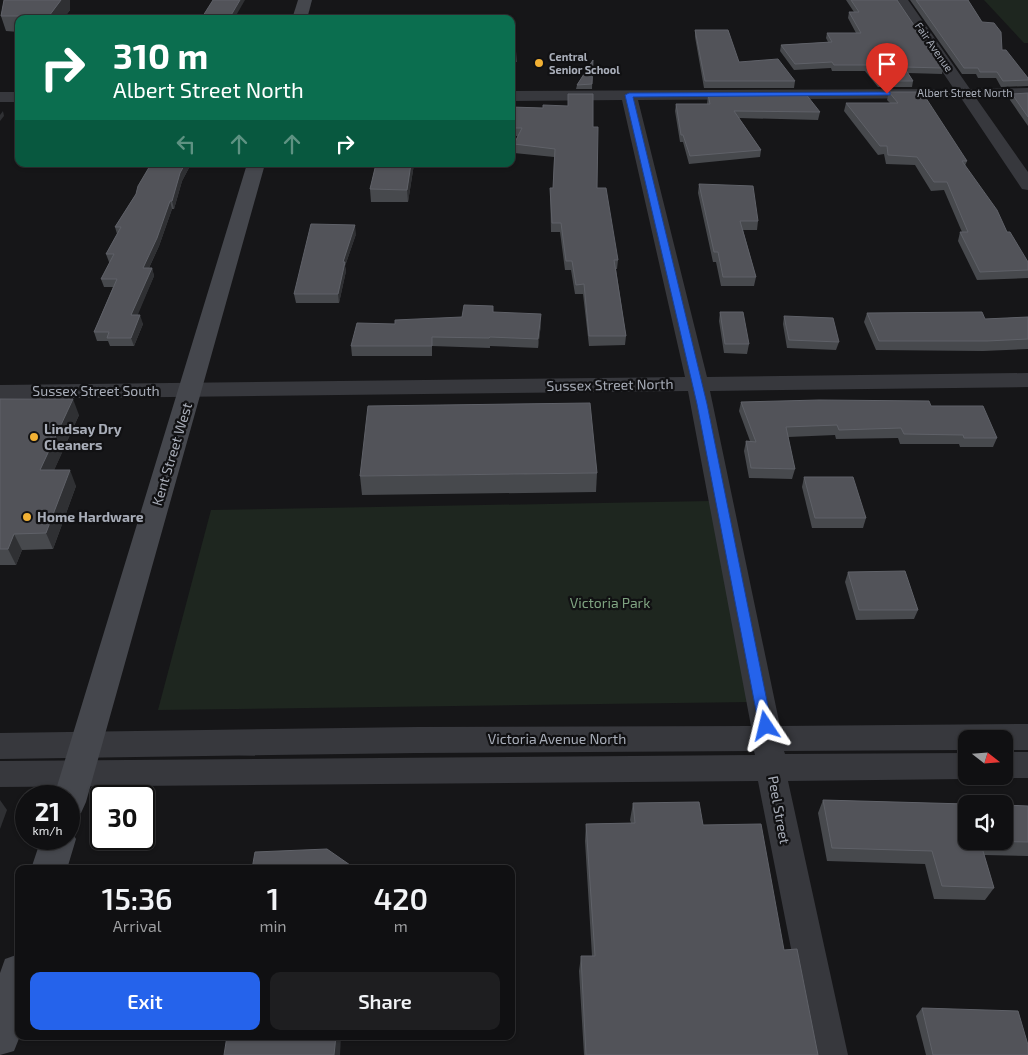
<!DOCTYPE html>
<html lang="en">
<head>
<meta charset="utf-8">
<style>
  :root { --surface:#101012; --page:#1e1e20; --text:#f1f3f6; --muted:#9c9d9f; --line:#303032; --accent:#2563eb }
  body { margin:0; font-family:"Exo 2",sans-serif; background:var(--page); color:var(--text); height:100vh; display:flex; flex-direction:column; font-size:19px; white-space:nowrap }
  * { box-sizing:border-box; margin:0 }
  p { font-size:16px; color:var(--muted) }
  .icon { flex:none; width:28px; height:28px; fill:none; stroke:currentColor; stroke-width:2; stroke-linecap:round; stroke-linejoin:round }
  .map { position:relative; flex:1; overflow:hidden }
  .panel { position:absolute; left:15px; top:865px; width:500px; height:175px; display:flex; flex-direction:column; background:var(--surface); border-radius:10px; box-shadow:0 1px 4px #0004,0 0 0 1px var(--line) }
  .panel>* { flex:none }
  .hud { position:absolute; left:15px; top:15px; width:500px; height:152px; border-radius:10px; box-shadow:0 1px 4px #0004,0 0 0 1px var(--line); background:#0b6e4f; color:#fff; overflow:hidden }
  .needle { width:32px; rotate:107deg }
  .fabs { position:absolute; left:958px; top:730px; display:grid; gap:10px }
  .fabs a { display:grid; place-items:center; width:55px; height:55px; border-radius:10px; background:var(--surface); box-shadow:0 1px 4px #0004,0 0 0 1px var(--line); font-size:25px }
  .speed { position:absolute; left:15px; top:785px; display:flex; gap:10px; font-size:25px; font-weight:700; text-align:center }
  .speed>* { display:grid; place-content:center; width:65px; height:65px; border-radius:50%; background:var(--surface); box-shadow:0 1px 4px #0004,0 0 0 1px var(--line); line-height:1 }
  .speed small { font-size:12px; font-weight:400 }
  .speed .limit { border:2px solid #111; border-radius:8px; background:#fff; color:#111 }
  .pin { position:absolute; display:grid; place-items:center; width:42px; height:42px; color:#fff; margin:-51px -21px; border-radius:50% 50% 50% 0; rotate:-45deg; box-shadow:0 0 5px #0007 }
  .pin .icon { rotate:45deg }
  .me { position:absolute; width:55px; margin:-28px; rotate:350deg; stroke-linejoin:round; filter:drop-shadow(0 0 4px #0008) }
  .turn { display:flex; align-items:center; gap:18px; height:105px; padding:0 15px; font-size:22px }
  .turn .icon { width:65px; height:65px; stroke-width:2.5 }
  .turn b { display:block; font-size:35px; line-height:42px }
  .lanes { display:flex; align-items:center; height:48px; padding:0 15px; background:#0003; justify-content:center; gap:25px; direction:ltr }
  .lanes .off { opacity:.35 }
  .eta { display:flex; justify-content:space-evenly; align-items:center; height:85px; text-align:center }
  .eta b { font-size:30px; font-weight:600; line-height:35px }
  .action { display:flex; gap:10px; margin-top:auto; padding:10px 15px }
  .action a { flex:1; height:58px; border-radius:10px; background:var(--accent); color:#fff; font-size:20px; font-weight:600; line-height:58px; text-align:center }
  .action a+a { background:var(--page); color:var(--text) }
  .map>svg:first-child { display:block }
</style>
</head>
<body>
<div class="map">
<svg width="1028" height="1055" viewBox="0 0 1028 1055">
  <rect width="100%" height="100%" fill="#161618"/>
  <!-- green -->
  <g fill="#1e261f">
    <path d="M984,0H1028V43H1024Z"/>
    <path d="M710,501L751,702L158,710L211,510Z"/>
  </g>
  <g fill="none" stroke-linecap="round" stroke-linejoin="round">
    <!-- minor -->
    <g fill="#37383d" fill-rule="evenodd">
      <path d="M894,0H908L970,89L1028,88V98H976L1028,172V190L1022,189L961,98L638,100L707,377L1028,373V387L710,391L780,726L1028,724V750H1004V739H966V750L784,751L785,754L966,753V776H974L966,779L788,781L848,1055H812L758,781L0,787V761L755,755L754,751L417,753L0,759V733L417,727L751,726L688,391L0,399V385L685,377L622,100L511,101V91L954,89Z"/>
      <rect x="0" y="92" width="19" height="10"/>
      <path d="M1004,752H1028V778H1004L999,776H1004Z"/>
    </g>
    <!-- secondary -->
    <g fill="#45474d" fill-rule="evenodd">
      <path d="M298,0H312L307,19H292Z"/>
      <path d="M247,164H265L86,802L81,813L69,817V796H54Z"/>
      <path d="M69,827L76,839L67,869H31L41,839H69Z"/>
      <path d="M19,954L20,1036L14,1051L0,1055V973L5,959Z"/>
    </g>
  </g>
  <!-- wall -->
  <g fill="#47494d">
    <path d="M4,0H70V10L63,19H19V32L6,31L1,16Z"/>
    <path d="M846,0H897L943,68L942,74L908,73L913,81L912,87H878L865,71H832L831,68L794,70L780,51L781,45L828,42L826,38L827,33H856L848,18L849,12H854Z"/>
    <path d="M910,0H968L982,22L1002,50L1028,78V86L1001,87L996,78H978L976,74H962Z"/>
    <path d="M695,30L739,62L795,81L794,88H704L695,37Z"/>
    <path d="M511,40H515L516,75H511Z"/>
    <path d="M593,60L592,89H576L577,85Z"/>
    <path d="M889,92L967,161L965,166L1007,232L1028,262V278L977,280L958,241L960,232H962L944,190L931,191L915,165L886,164L884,154L878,155L844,111L846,103H890L887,100Z"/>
    <path d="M1028,93V126L1010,100L1012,94Z"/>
    <path d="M708,94L820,112L818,120L739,118L761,150L760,157L689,164L683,142H680L675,111L676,104H707Z"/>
    <path d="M511,107L543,108L593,127L597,188L618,260L617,269H616L626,336L625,345L589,346L583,294H575L571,270H565L560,232H551L550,188H553L554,157L514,153V144L518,136H511Z"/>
    <path d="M151,164H191L182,181L174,209H172L159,246L149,268H152L154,276L137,315L143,324L134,346H110L108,341H97L94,332L113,287H104L101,279L110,262H109L106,254L117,234L115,227L136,194Z"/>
    <path d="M318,164H414L408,202H371L370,189L375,168L318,167Z"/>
    <path d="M699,184L758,221L757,230H743L756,277L754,286H721L716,262H713L698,193Z"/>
    <path d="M356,234L345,266L346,271L339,303H296L294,294Z"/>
    <path d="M493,312L541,324L538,348L490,346V348L432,346V356H352L351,346L395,324L462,317Z"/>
    <path d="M720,312L749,344L747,354L724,353L719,321Z"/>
    <path d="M867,313L985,319L1028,317V349L983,351L876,350L864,322Z"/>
    <path d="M784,316L839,342L836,350L787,348L783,324Z"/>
    <path d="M0,399L79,415L54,470L76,486L53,549L22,550L16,565H0Z"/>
    <path d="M741,402L931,406L997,438L993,447H960L959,444H900L898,438L836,439L835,435L788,437L795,469L792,479L749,478L744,451L746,441H750L739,411Z"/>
    <path d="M597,473L596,492L362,495L360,476Z"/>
    <path d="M804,477L866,518L863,528H812L802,487Z"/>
    <path d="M848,572L918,610L914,619L856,620L845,582Z"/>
    <path d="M823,800L1028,806V856L984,855L994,888L985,900L934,899L925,864L827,861L818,813Z"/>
    <path d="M633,803L703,825L784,950L818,1055H584L579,971L581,956H592L585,841L586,824L631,823L630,820Z"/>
    <path d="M922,1008L1028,1055H926L916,1016Z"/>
  </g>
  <!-- shaded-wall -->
  <g fill="#2f3033">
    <path d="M61,0H70V10L63,19H49V16Z"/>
    <path d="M240,0H245L234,19L230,17Z"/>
    <path d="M3,111L4,116L0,121V115Z"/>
    <path d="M185,164H191L182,181L174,209L172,201L180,173Z"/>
    <path d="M411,164H414L408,202L407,190Z"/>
    <path d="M170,201L172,209L159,246L145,276L143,268Z"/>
    <path d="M355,225L356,234L345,266L346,271L339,303L338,294L343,262Z"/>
    <path d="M152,268L154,276L134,324L131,315Z"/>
    <path d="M541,314V324L538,348V339Z"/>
    <path d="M140,315L143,324L134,346L131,338Z"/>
    <path d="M73,399L79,415L47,486L40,470Z"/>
    <path d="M70,470L76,486L53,549L46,533Z"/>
    <path d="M14,534L22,550L16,565L8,549Z"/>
    <path d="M0,800L7,810L0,829Z"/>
    <path d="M336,1036H341L340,1055H334Z"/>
  </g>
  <!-- building -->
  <g fill="#525359" stroke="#5f6168">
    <path d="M4,0H61L49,16H1Z"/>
    <path d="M213,0H240L230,17L240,18L239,19H201Z"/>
    <path d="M851,0H897L943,68L904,67L913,81H879L866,65H834L832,62L795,64L781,45L832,42L827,33H861L849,12H859Z"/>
    <path d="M916,0H968L982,22L994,23L1001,32L1002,50H1006L1028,78V80L1003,81L997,72H980L978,68H964Z"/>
    <path d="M695,30H728L739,62L778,59L795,81H705Z"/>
    <path d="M511,40H515L516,62H511Z"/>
    <path d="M593,60L592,84L577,85Z"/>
    <path d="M889,92H922L967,161H962L997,210L1007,232H1010L1028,262V270L980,272L960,232H968L947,182H934L917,157L888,155L887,146H880L846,103H898Z"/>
    <path d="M805,93L820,112L734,111L761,150L690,156L683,135H681L676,104H710L708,94Z"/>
    <path d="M1028,93V117L1012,94Z"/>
    <path d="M568,94H593V127H598L597,188H606L618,260H614L626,336H589L584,284L576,285L572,261H566L561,223H552L550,188H553L555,149L514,144L522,128H511V107L543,108V105L568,106Z"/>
    <path d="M151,164H185L180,173L172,201H170L157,238L143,268H152L131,315H140L131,338H107L109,332H94L117,279H101L114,254H106L121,227H115L136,194L138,186Z"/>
    <path d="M376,164H411L407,190L370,189Z"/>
    <path d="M699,184L753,186L758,221H740L756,277H723L718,252H714Z"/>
    <path d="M311,224L355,225L343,262H345L338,294H294Z"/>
    <path d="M464,305L493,306V312L541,314L538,339L490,337L489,338L432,337V346H351L357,323L395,324V320L462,317Z"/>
    <path d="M720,312H743L749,344H725Z"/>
    <path d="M982,312L985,319L1028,317V339L987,341H879L867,313Z"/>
    <path d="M784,316L833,318L839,342L789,340Z"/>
    <path d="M0,399H73L40,470H70L46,533L14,534L8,549H0Z"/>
    <path d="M819,400L929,401L931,406H983L997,438H964L963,435L904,434L901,428L839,430L837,425L786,427L795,469L751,468L746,441L756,442L741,402Z"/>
    <path d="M590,403L597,473L360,476L368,406Z"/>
    <path d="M804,477H853L866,518H815Z"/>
    <path d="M905,571L918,610H859L848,572Z"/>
    <path d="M823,800L966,804V841H1004V805L1028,806V842L980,841L994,888L942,886L932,851L832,848Z"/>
    <path d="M699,802L703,825L761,824L784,950L797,949L818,1055H586L581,956H595L586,824L635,823L633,803Z"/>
    <path d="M327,849L350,865L351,869H252L255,852Z"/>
    <path d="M922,1008L1018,1011L1028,1045V1055H933Z"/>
    <path d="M227,1036H336L334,1055H224Z"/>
  </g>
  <!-- route -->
  <path fill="#2563eb" stroke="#184099" d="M887,92H890V95L633,97L707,404L772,726L770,729L766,731L761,729L759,726L697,404L625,95L629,93Z"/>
  <!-- markers -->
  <g fill="#f2b134" stroke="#111113" stroke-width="2">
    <circle cx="539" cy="63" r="5"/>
    <circle cx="34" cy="437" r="5"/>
    <circle cx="27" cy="517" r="5"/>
  </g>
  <g text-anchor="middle" stroke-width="4.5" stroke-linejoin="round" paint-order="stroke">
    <!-- far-street labels -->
    <g font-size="11" fill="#a8adb8" stroke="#111113">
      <text transform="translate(934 47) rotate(55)" y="4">Fair Avenue</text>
      <text x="965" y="97">Albert Street North</text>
    </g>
    <!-- far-poi labels -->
    <g font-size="11" font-weight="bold" fill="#a8adb8" stroke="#111113" text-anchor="start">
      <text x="549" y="61">Central<tspan x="549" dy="13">Senior School</tspan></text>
    </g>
    <!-- street labels -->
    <g font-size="14" fill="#a8adb8" stroke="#111113">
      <text transform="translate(610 385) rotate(-1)" y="5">Sussex Street North</text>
      <text x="96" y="396">Sussex Street South</text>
      <text transform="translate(172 454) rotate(-73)" y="5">Kent Street West</text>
      <text x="557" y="744">Victoria Avenue North</text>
      <text transform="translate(779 810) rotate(80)" y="5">Peel Street</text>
    </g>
    <!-- poi labels -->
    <g font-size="14" font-weight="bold" fill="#a8adb8" stroke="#111113" text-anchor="start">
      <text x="44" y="434">Lindsay Dry<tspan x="44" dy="16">Cleaners</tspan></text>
      <text x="37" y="522">Home Hardware</text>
    </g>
    <!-- park labels -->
    <g font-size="14" fill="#7fa381" stroke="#111113">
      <text x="610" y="608">Victoria Park</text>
    </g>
  </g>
</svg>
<div class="fabs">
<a><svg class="needle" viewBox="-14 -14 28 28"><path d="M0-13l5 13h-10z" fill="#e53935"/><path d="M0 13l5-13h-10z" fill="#9c9d9f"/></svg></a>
<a><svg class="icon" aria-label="sound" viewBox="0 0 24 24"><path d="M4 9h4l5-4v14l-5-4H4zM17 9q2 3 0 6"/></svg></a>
</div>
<div class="speed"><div>21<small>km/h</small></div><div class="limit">30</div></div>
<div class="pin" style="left:887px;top:94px;background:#d93025"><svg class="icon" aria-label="arrive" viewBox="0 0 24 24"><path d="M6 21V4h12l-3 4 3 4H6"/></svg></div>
<svg class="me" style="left:766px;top:726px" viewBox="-20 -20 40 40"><path d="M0-17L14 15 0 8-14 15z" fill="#2563eb" stroke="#fff" stroke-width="4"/></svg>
<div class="hud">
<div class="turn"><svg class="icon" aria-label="right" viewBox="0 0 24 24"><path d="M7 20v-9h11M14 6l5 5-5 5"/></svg><div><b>310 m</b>Albert Street North</div></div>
<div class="lanes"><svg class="icon off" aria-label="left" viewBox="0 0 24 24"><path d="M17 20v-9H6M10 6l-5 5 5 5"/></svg><svg class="icon off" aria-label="ahead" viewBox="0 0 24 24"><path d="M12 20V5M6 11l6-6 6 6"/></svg><svg class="icon off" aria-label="ahead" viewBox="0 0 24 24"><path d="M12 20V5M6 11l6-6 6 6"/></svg><svg class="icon" aria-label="right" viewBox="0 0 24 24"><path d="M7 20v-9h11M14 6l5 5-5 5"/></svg></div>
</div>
<section class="panel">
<div class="eta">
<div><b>15:36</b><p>Arrival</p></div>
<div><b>1</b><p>min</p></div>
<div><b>420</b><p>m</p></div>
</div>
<div class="action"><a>Exit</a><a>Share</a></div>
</section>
</div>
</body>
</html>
